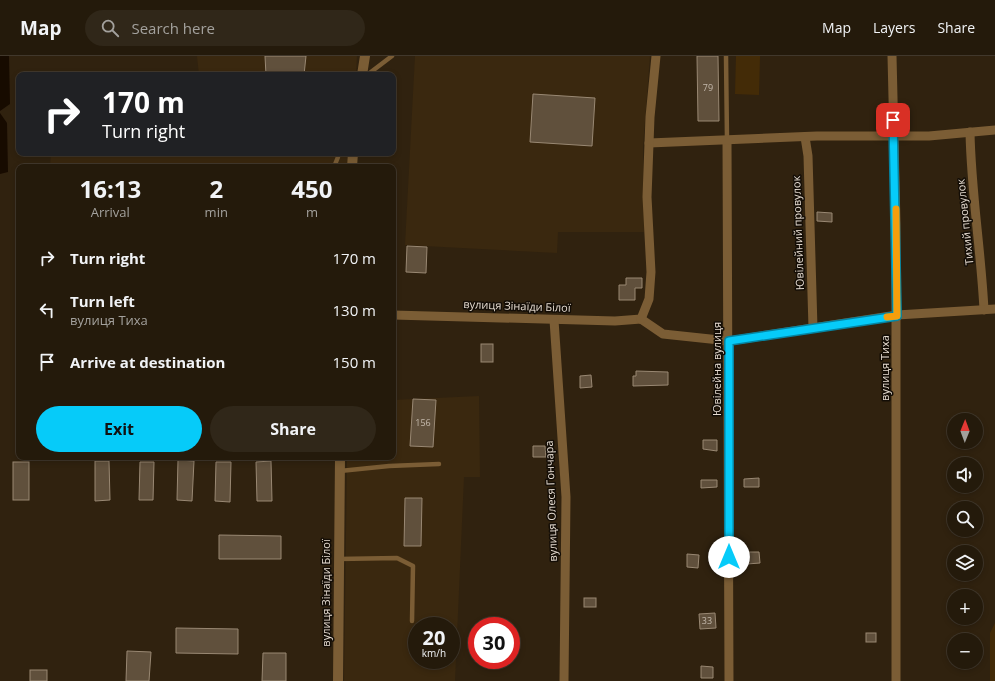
<!DOCTYPE html>
<html lang="en">
<head>
<meta charset="utf-8">
<style>
  :root { --surface:#241a0b; --page:#302719; --text:#f1f3f6; --muted:#a3a19d; --line:#41382c; --accent:#06cbf9 }
  body { margin:0; font-family:"Open Sans",sans-serif; background:var(--page); color:var(--text); height:100vh; display:flex; flex-direction:column; font-size:15px; white-space:nowrap }
  * { box-sizing:border-box; margin:0 }
  p { font-size:13px; color:var(--muted) }
  .icon { flex:none; width:22px; height:22px; fill:none; stroke:currentColor; stroke-width:2; stroke-linecap:round; stroke-linejoin:round }
  .map { position:relative; flex:1; overflow:hidden }
  .side { position:absolute; left:16px; top:108px; width:380px; height:296px; display:flex; flex-direction:column; background:var(--surface); border-radius:8px; box-shadow:0 2px 6px #0003,0 0 0 1px var(--line) }
  .side>* { flex:none }
  .banner { position:absolute; left:16px; top:16px; width:380px; height:84px; border-radius:8px; box-shadow:0 2px 6px #0003,0 0 0 1px var(--line); background:#202124; color:#fff; overflow:hidden }
  .needle { width:26px; rotate:1deg }
  .controls { position:absolute; left:947px; top:357px; display:grid; gap:8px }
  .controls a { display:grid; place-items:center; width:36px; height:36px; border-radius:50%; background:var(--surface); box-shadow:0 2px 6px #0003,0 0 0 1px var(--line); font-size:20px }
  .speed { position:absolute; left:408px; top:561px; display:flex; gap:8px; font-size:20px; font-weight:700; text-align:center }
  .speed>* { display:grid; place-content:center; width:52px; height:52px; border-radius:50%; background:var(--surface); box-shadow:0 2px 6px #0003,0 0 0 1px var(--line); line-height:1 }
  .speed small { font-size:10px; font-weight:400 }
  .speed .limit { border:6px solid #d22; background:#fff; color:#111 }
  .pin { position:absolute; display:grid; place-items:center; width:34px; height:34px; color:#fff; margin:-17px; border-radius:8px; box-shadow:0 2px 6px #0006 }
  .me { position:absolute; width:44px; margin:-22px; rotate:0deg; stroke-linejoin:round; filter:drop-shadow(0 0 3px #0008) }
  .turn { display:flex; align-items:center; gap:14px; height:84px; padding:0 20px; font-size:18px }
  .turn .icon { width:52px; height:52px; stroke-width:2.5 }
  .turn b { display:block; font-size:28px; line-height:34px }
  .eta { display:flex; justify-content:space-evenly; align-items:center; height:68px; text-align:center }
  .eta b { font-size:24px; font-weight:700; line-height:28px }
  .primary-button { display:flex; gap:8px; margin-top:auto; padding:8px 20px }
  .primary-button a { flex:1; height:46px; border-radius:24px; background:var(--accent); color:#111; font-size:16px; font-weight:700; line-height:46px; text-align:center }
  .primary-button a+a { background:var(--page); color:var(--text) }
  ul { padding:0; list-style:none }
  li { display:flex; align-items:center; gap:12px; height:52px; padding:0 20px }
  li div { flex:1 }
  li b { display:block; font-size:15px }
  li em { font-style:normal }
  header { display:flex; align-items:center; gap:24px; box-sizing:border-box; height:56px; padding:0 20px; background:var(--surface); border-bottom:1px solid var(--line) }
  header strong { font-size:19px }
  nav { display:flex; gap:22px; margin-inline-start:auto; font-size:14px }
  .search { width:280px; height:36px; background:var(--page); display:flex; align-items:center; gap:10px; box-sizing:border-box; padding:0 14px; border-radius:22px; color:var(--muted); font-size:15px }
  .map>svg:first-child { display:block }
</style>
</head>
<body>
<header>
<strong>Map</strong>
<div class="search"><svg class="icon" aria-label="search" viewBox="0 0 24 24"><circle cx="10" cy="10" r="6"/><path d="M15 15l6 6"/></svg>Search here</div>
<nav><a>Map</a><a>Layers</a><a>Share</a></nav>
</header>
<div class="map">
<svg width="995" height="625" viewBox="0 0 995 625">
  <rect width="100%" height="100%" fill="#30220f"/>
  <!-- built -->
  <g fill="#3a280f" fill-rule="evenodd">
    <path d="M197,0H357L356,19H199Z"/>
    <path d="M415,0H650L643,91L644,176H558L557,197L405,189Z"/>
    <path d="M51,97H349L347,111H50Z"/>
    <path d="M479,340L480,421H464L455,625H344L347,401H393V344ZM417,570H451V604H417Z"/>
  </g>
  <!-- green -->
  <g fill="#432b07">
    <path d="M736,0H760L759,39L735,38Z"/>
    <path d="M995,567V625H990V577Z"/>
  </g>
  <!-- water -->
  <g fill="#170b00">
    <path d="M0,0H9L10,48L0,55Z"/>
    <path d="M0,57L7,67L8,116L0,118Z"/>
  </g>
  <!-- building -->
  <g fill="#60503c" stroke="#998873">
    <path d="M265,0H306L304,19H266Z"/>
    <path d="M697,0H718L719,65H698Z"/>
    <path d="M533,38L595,42L592,90L530,86Z"/>
    <path d="M817,156L832,157V166L817,165Z"/>
    <path d="M407,190L427,191L426,217L406,216Z"/>
    <path d="M626,222H642V232H635V244H619V229H626Z"/>
    <rect x="481" y="288" width="12" height="18"/>
    <path d="M636,315L668,316V329L633,330V320H636Z"/>
    <path d="M591,319L592,331L580,332V320Z"/>
    <path d="M413,343L436,344L433,391L410,390Z"/>
    <path d="M703,384H717V395L703,393Z"/>
    <path d="M533,390H545L546,401H533Z"/>
    <path d="M178,404L194,405L192,445L177,444Z"/>
    <path d="M95,405H109L110,444L95,445Z"/>
    <path d="M271,405L272,445H257L256,406Z"/>
    <rect x="13" y="406" width="16" height="38"/>
    <path d="M140,406H154L153,444H139Z"/>
    <path d="M216,406H231L230,446L215,445Z"/>
    <path d="M759,422V431H744V423Z"/>
    <path d="M701,424H717V431L701,432Z"/>
    <path d="M405,442H422L421,490H404Z"/>
    <path d="M219,479L281,480V503H219Z"/>
    <path d="M747,496H759L760,507L747,508Z"/>
    <path d="M687,498L699,499L698,512L687,511Z"/>
    <rect x="584" y="542" width="12" height="9"/>
    <path d="M715,557L716,572L700,573L699,558Z"/>
    <path d="M176,572L238,573V598L176,597Z"/>
    <rect x="866" y="577" width="10" height="9"/>
    <path d="M127,595L151,596L149,625H126Z"/>
    <path d="M263,597H286V625H262Z"/>
    <path d="M701,610L713,611V622H701Z"/>
    <rect x="30" y="614" width="17" height="11"/>
  </g>
  <g fill="none" stroke-linecap="round" stroke-linejoin="round">
    <!-- service -->
    <g stroke="#7b5d35" stroke-width="4.5">
      <path d="M726,0L727,84"/>
      <path d="M367,19L392,0"/>
      <path d="M334,111L338,101"/>
      <path d="M340,415L389,410L439,408"/>
      <path d="M338,503L397,502L413,510L412,565"/>
    </g>
    <!-- minor -->
    <g stroke="#7b5d35" stroke-width="9">
      <path d="M892,0L896,167V625"/>
      <path d="M970,76C971,135 981,194 984,254"/>
      <path d="M805,81L808,100L813,272"/>
      <path d="M727,84L729,625"/>
      <path d="M649,87L817,80H929L995,74"/>
      <path d="M393,259L615,265L641,263"/>
      <path d="M641,263L663,278L729,285L897,259L995,253"/>
      <path d="M641,263L649,243L651,216L647,141L650,61L656,0"/>
      <path d="M554,264L566,441L564,625"/>
    </g>
    <!-- tertiary -->
    <g stroke="#7b5d35" stroke-width="10">
      <path d="M362,19L365,0"/>
      <path d="M352,111L353,97"/>
      <path d="M338,625L340,401"/>
    </g>
  </g>
  <g fill="none" stroke-linecap="round" stroke-linejoin="round">
    <!-- route casing -->
    <g stroke="#0484a2" stroke-width="10">
      <path id="route" d="M729,501V285L897,260L893,64"/>
    </g>
    <!-- route -->
    <use href="#route" stroke="#06cbf9" stroke-width="7"/>
    <!-- slow -->
    <path stroke="#f59e0b" stroke-width="7" d="M887,261L897,260L896,153"/>
  </g>
  <g text-anchor="middle" stroke-width="3" stroke-linejoin="round" paint-order="stroke">
    <!-- number labels -->
    <g font-size="9" fill="#c4b9ac">
      <text x="708" y="35">79</text>
      <text x="423" y="370">156</text>
      <text x="707" y="568">33</text>
    </g>
    <!-- street labels -->
    <g font-size="11" fill="#e6dcd1" stroke="#130d06">
      <text transform="translate(965 166) rotate(-96)" y="4">Тихий провулок</text>
      <text transform="translate(798 177) rotate(-92)" y="4">Ювілейний провулок</text>
      <text transform="translate(517 250) rotate(2)" y="4">вулиця Зінаїди Білої</text>
      <text transform="translate(885 312) rotate(-90)" y="4">вулиця Тиха</text>
      <text transform="translate(717 313) rotate(-90)" y="4">Ювілейна вулиця</text>
      <text transform="translate(551 445) rotate(-92)" y="4">вулиця Олеся Гончара</text>
      <text transform="translate(326 537) rotate(-90)" y="4">вулиця Зінаїди Білої</text>
    </g>
  </g>
</svg>
<div class="controls">
<a><svg class="needle" viewBox="-14 -14 28 28"><path d="M0-13l5 13h-10z" fill="#e53935"/><path d="M0 13l5-13h-10z" fill="#a3a19d"/></svg></a>
<a><svg class="icon" aria-label="sound" viewBox="0 0 24 24"><path d="M4 9h4l5-4v14l-5-4H4zM17 9q2 3 0 6"/></svg></a>
<a><svg class="icon" aria-label="search" viewBox="0 0 24 24"><circle cx="10" cy="10" r="6"/><path d="M15 15l6 6"/></svg></a>
<a><svg class="icon" aria-label="layers" viewBox="0 0 24 24"><path d="M12 4l9 5-9 5-9-5zM3 14l9 5 9-5"/></svg></a>
<a>+</a>
<a>−</a>
</div>
<div class="speed"><div>20<small>km/h</small></div><div class="limit">30</div></div>
<div class="pin" style="left:893px;top:64px;background:#d93025"><svg class="icon" aria-label="arrive" viewBox="0 0 24 24"><path d="M6 21V4h12l-3 4 3 4H6"/></svg></div>
<svg class="me" style="left:729px;top:501px" viewBox="-20 -20 40 40"><circle r="19" fill="#fff"/><path d="M0-13L10 11 0 6-10 11z" fill="#06cbf9"/></svg>
<div class="banner">
<div class="turn"><svg class="icon" aria-label="right" viewBox="0 0 24 24"><path d="M7 20v-9h11M14 6l5 5-5 5"/></svg><div><b>170 m</b>Turn right</div></div>
</div>
<section class="side">
<div class="eta">
<div><b>16:13</b><p>Arrival</p></div>
<div><b>2</b><p>min</p></div>
<div><b>450</b><p>m</p></div>
</div>
<ul>
<li><svg class="icon" aria-label="right" viewBox="0 0 24 24"><path d="M7 20v-9h11M14 6l5 5-5 5"/></svg><div><b>Turn right</b></div><em>170 m</em></li>
<li><svg class="icon" aria-label="left" viewBox="0 0 24 24"><path d="M17 20v-9H6M10 6l-5 5 5 5"/></svg><div><b>Turn left</b><p>вулиця Тиха</p></div><em>130 m</em></li>
<li><svg class="icon" aria-label="arrive" viewBox="0 0 24 24"><path d="M6 21V4h12l-3 4 3 4H6"/></svg><div><b>Arrive at destination</b></div><em>150 m</em></li>
</ul>
<div class="primary-button"><a>Exit</a><a>Share</a></div>
</section>
</div>
</body>
</html>
